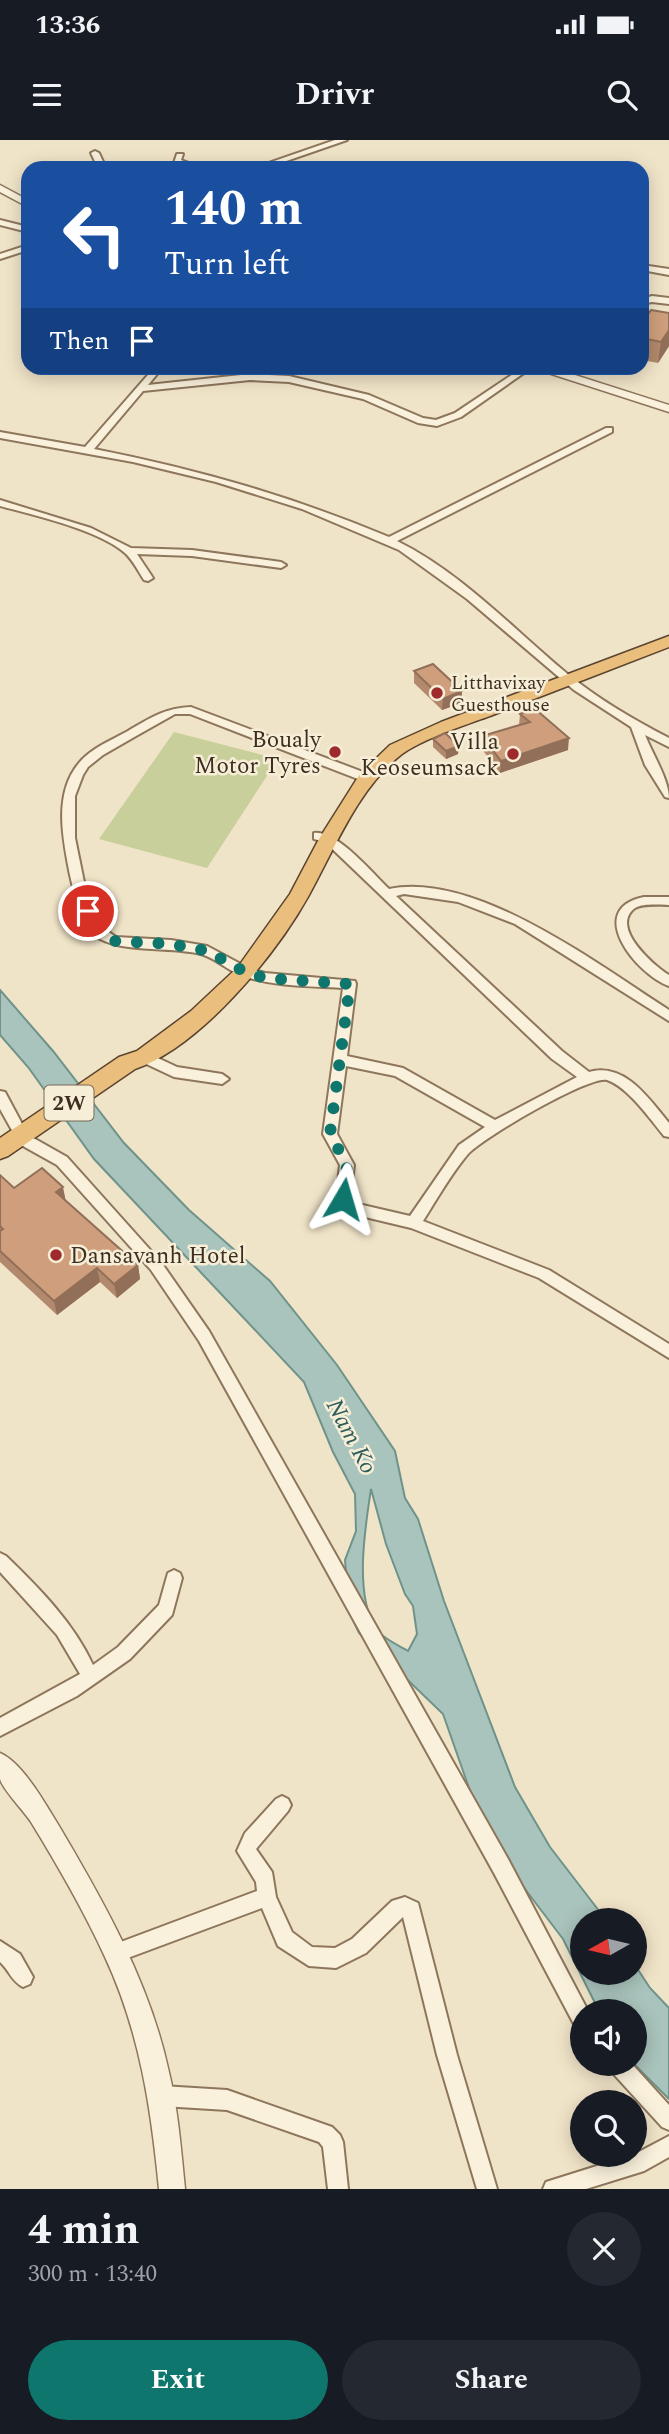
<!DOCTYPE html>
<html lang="en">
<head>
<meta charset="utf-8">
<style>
  :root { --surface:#171b24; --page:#242831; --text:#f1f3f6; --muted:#9ea1a6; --accent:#0f766e }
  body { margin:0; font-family:Spectral,serif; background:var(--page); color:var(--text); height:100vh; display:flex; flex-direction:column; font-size:26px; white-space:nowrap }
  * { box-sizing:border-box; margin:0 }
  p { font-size:23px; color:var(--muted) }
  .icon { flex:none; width:38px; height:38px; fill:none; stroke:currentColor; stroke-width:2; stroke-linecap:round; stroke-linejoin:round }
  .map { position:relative; height:2049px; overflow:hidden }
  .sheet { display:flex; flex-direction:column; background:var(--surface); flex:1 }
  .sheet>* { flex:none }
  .guide { position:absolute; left:21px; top:21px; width:628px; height:214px; border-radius:21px; box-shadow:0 4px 18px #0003; background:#1a4fa0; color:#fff; overflow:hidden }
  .needle { width:46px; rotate:262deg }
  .controls { position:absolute; left:570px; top:1768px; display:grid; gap:14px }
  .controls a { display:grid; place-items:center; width:77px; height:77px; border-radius:50%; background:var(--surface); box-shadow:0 4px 18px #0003; font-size:35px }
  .pin { position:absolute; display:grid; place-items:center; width:60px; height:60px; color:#fff; margin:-30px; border:4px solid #fff; border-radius:50%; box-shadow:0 2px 7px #0007 }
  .me { position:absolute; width:77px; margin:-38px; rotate:7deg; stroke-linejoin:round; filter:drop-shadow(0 0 5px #0008) }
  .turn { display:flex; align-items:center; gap:24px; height:147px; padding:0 28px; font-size:32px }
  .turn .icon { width:91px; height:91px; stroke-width:2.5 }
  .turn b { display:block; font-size:49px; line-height:60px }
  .then { display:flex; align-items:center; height:66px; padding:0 28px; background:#0003; gap:14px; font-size:26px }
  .round { display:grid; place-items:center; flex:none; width:74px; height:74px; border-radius:37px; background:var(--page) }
  .overview { display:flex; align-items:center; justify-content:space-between; height:119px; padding:0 28px }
  h1 { font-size:42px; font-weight:700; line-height:52px }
  .primary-button { display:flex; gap:14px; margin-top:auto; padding:14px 28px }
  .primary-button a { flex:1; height:80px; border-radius:42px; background:var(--accent); color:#fff; font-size:28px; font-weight:700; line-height:80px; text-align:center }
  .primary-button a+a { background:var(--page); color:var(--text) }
  .status { display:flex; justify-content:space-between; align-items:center; height:49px; padding:0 35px; background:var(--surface); direction:ltr }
  .status svg { height:19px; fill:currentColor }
  header { display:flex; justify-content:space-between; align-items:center; height:91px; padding:0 28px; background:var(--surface); font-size:32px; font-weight:700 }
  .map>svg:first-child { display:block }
</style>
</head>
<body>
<div class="status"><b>13:36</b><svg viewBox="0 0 49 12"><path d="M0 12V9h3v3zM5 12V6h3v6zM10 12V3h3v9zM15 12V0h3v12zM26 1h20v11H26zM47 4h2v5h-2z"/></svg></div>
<header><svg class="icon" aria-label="menu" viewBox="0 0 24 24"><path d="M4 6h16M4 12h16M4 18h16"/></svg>Drivr<svg class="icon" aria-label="search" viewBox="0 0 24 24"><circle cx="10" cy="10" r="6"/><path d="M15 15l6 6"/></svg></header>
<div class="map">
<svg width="669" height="2049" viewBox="0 0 669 2049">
  <rect width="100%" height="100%" fill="#f0e4c8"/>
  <!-- green -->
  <path fill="#c9cf9b" d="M174,592L278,619L207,728L99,699Z"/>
  <!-- water -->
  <path fill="#a9c4bc" stroke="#6f938a" stroke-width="2" fill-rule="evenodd" d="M0,850L53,911L124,1003L189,1070L270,1141L337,1225L395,1311L405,1358L418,1379L444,1461L515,1647L550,1707L606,1780H583V1832H635V1825L650,1848L669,1868V1959L633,1923L635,1871H599L563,1799L512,1732L475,1665L443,1574L359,1493L349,1471L345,1420L356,1391L355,1354L333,1312L304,1242L94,1019L28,927L0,895ZM371,1349L386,1404L405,1454L413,1466L417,1494L408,1511C398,1505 382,1498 376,1489C354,1455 365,1388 371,1349Z"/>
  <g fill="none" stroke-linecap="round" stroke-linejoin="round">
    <!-- minor casing -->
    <g stroke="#8d765c" stroke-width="4">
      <g id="minor">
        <path d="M335,0H347L266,28H254Z"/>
        <path d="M95,11L99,13L106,28H98L91,13Z"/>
        <path d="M177,14H183L181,20L202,28H190L174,23Z"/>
        <path d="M0,80L28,87V92L0,85Z"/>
        <path d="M28,105V110L0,119V114Z"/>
        <path d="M642,125L669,129V135L642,130Z"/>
        <path d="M652,156L669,158V164L652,162L642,164V159Z"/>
        <path d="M154,228H162L148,245L250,234L289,236L369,255L423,278L436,280L455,273L522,228H531L461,277L437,286L418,283L363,259L289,242L250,240L143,251L94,309C200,330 290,356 389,397L606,288H612V292L397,401C462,433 514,490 570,536C600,560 634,580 669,598V607L645,595C652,613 669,640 669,658L665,657L645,625L631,587L574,550L467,459L399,410L302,369L216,342L133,322L0,298V292L85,307Z"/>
        <path d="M0,360L91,388L131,408L192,410L281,422L286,425L281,428L192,416L137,414L153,438L148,441L144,440C138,431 133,420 125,413C99,390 34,375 0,366Z"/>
        <path d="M191,567L371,635L373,638L367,642L363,641L190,574H175L136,596L103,615L88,627L83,635L75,656V698L86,752L101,787L116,797L171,800L207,806L250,829L265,833L355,841L356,844L347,916L403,928L495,980L577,937L552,919L325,702L314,699V693C337,690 372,733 389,749C476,731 598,825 669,870V881L515,784L458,762L404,754L396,756L562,911L589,932C625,922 649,959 669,983V997L664,996C651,980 627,946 607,940C590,935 482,998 468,1014C451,1034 437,1059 423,1081L549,1130L669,1204V1218L539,1138L411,1088L344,1072L336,1059L340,1025L323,994L343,848C310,846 275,847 243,836C228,831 216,818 201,814C170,806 115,814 93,794C82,784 73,749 70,735C63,699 53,654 79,623C91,608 112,600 128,591C150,578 165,568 191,567ZM346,926L395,936L485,987L459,1005L410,1076L354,1063L350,1058L354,1025L337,994Z"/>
        <path d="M644,757H669V765C659,765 644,763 635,768C609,787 654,826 669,835V846C636,834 584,769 644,757Z"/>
        <path d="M145,912L177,927L222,934L229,939L222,944L174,937L140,921L138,917Z"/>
        <path d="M0,951L5,952L28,995L67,1017L161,1122L209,1191L508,1719L588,1871H583V1891L576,1888L494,1733L199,1201L151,1130L57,1025L14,1001V994L0,969Z"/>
        <path d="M0,1413L6,1416C39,1448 73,1482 93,1525L118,1507L159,1465L168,1433L174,1430L180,1433L182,1438L172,1475L130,1519L77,1556L0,1596V1578L80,1534L57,1495L0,1432Z"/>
        <path d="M282,1656L288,1659L291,1665L288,1671L256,1709L272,1732L276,1757L292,1792L312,1807L335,1808L352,1799L392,1761L405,1757L418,1763L457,1915L497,2049H477L437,1915L403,1777L366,1813L336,1828L309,1826L278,1806L262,1768L117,1822L110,1820L108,1813L110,1806L257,1751L256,1742L237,1711L245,1693L276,1659Z"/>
        <path d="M0,1801L20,1814L33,1837L30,1844L23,1847C12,1842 9,1830 0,1822Z"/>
        <path d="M607,1923H631L669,1965V1990L662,1987L610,1930Z"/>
        <path d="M162,1946L227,1950L332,1987L340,1995L343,2002L348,2049H328L323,2007L319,2002L227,1970L162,1966L155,1963L152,1956L155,1949Z"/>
        <path d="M669,1996V2017L644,2031L586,2049H543L546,2042L635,2014Z"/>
      </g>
    </g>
    <!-- tertiary casing -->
    <g stroke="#8d765c" stroke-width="3">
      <g id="tertiary">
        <path d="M0,45L28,60V67L0,52Z"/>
        <path d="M538,228H553L669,265V272L539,230Z"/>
        <path d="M0,1613C23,1623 46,1665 59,1686C104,1762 149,1842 168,1928C178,1968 181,2009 185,2049H159C151,1968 140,1892 105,1817C84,1771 58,1726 31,1682C24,1671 3,1650 0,1639C0,1632 0,1621 0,1613Z"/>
      </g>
    </g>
    <!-- trunk casing -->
    <g stroke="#5b4430" stroke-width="3">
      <path id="trunk" d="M669,496V507C609,530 550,553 490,576C465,585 423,599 402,614C358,648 335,708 309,755C276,815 200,907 135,929L8,1016L0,1019V998L119,917L137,911L191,871L238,827L290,754L319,699L360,634L390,605L441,582Z"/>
    </g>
    <!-- minor -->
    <use href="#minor" fill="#faf1dc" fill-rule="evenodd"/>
    <!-- tertiary -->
    <use href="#tertiary" fill="#faf1dc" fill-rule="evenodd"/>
    <!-- trunk -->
    <use href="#trunk" fill="#eabe7c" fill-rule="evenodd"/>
  </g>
  <!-- wall -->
  <g fill="#b2896c">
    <path d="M669,173V206L658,223L642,220V183Z"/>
    <path d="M414,531L462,551L461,563L442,570L414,543Z"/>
    <path d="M520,574L568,610L500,633L481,608L482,596L519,585Z"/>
    <path d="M433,599L459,606L458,614L446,619L433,607Z"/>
    <path d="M0,1035L14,1048L66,1061L138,1125L140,1139L117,1158L100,1142L57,1175L0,1122Z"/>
  </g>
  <!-- shaded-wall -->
  <g fill="#916f58">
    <path d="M669,190V206L658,223L661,202Z"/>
    <path d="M462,551L461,563L442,570L443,559Z"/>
    <path d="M569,598L568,610L500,633L501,621Z"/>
    <path d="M459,606L458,614L446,619V611Z"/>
    <path d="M63,1047L66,1062L56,1052Z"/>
    <path d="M138,1125L140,1139L117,1158L114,1144Z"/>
    <path d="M97,1128L100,1142L57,1175L54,1161Z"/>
  </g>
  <!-- building -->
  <g fill="#cf9f7d" stroke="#916f58" stroke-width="2">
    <path d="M651,170L669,173V190L661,202L642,198V183Z"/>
    <path d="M433,524L462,551L443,559L414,531Z"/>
    <path d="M534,568L569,598L501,621L482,596L530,582L520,574Z"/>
    <path d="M445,593L459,606L446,611L433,599Z"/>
    <path d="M42,1028L63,1047L56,1052L138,1125L114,1144L97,1128L54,1161L0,1111V1091L3,1089L0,1086V1035L14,1048Z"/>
  </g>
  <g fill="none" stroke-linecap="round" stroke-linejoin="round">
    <!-- route -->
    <path stroke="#0f766e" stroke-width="12" stroke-dasharray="0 21.6" d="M88,771L96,790L113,801L171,804L207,811L245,832L265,838L350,844L330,994L347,1025L343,1059"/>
  </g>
  <!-- markers -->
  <g fill="#9e2a2b" stroke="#f7eed8" stroke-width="2.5">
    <circle cx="437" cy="553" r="7"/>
    <circle cx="335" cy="612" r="7"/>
    <circle cx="513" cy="614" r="7"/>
    <circle cx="56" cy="1115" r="7"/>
  </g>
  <g text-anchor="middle" stroke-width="5" stroke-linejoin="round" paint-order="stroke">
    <!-- far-poi labels -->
    <g font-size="19" fill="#3d2e20" stroke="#f7eed8" text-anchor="start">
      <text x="451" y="549">Litthavixay<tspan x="451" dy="22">Guesthouse</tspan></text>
    </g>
    <!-- shield labels -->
    <rect fill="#f7eed8" stroke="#756857" stroke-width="2" x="44.5" y="945.5" width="49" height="35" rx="5"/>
    <g font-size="21" font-weight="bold" fill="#3d2e20">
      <text x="69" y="970">2W</text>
    </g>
    <!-- poi labels -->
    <g font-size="23" fill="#3d2e20" stroke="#f7eed8" text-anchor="end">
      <text x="321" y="607">Boualy<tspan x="321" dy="26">Motor Tyres</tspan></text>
      <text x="499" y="609">Villa<tspan x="499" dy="26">Keoseumsack</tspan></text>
      <text x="70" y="1123" text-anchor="start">Dansavanh Hotel</text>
    </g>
    <!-- water labels -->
    <g font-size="24" font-style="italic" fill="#2f5d5a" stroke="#f7eed8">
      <text transform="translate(352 1296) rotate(62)" y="8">Nam Ko</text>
    </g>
  </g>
</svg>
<div class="controls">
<a><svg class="needle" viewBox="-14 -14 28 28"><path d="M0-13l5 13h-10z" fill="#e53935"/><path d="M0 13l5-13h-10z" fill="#9ea1a6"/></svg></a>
<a><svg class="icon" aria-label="sound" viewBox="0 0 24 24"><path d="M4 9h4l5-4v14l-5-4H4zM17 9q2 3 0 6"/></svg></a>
<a><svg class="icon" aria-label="search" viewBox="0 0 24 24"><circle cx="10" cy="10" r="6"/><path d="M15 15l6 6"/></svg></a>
</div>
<div class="pin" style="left:88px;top:771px;background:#d93025"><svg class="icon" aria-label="arrive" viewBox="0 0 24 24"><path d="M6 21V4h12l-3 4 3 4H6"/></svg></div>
<svg class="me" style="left:343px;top:1059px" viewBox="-20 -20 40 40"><path d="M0-17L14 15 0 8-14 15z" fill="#0f766e" stroke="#fff" stroke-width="4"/></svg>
<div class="guide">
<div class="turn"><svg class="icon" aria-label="left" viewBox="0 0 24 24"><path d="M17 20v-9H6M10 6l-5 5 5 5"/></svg><div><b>140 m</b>Turn left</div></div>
<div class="then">Then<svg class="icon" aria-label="arrive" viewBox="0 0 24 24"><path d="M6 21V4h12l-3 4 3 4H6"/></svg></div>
</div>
</div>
<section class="sheet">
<div class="overview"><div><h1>4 min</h1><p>300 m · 13:40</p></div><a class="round"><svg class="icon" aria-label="close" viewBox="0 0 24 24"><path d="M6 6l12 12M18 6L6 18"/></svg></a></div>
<div class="primary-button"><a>Exit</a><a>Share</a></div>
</section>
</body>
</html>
